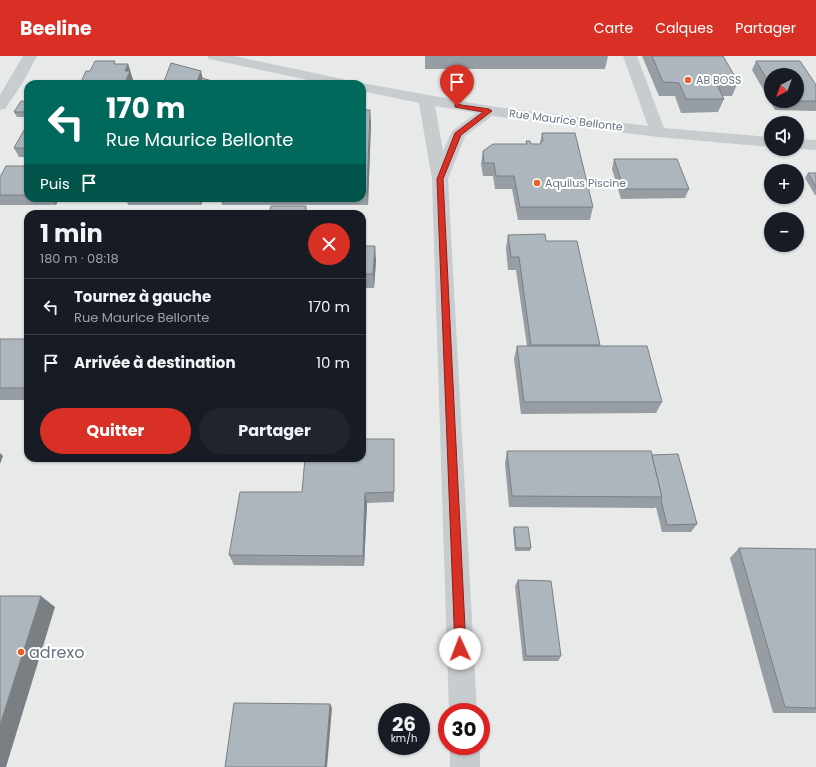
<!DOCTYPE html>
<html lang="fr">
<head>
<meta charset="utf-8">
<style>
  :root { --surface:#171b24; --page:#20242c; --text:#f1f3f6; --muted:#9ea1a6; --line:#363941; --accent:#d93025 }
  body { margin:0; font-family:Poppins,sans-serif; background:var(--page); color:var(--text); height:100vh; display:flex; flex-direction:column; font-size:15px; white-space:nowrap }
  * { box-sizing:border-box; margin:0 }
  p { font-size:13px; color:var(--muted) }
  .icon { flex:none; width:22px; height:22px; fill:none; stroke:currentColor; stroke-width:2; stroke-linecap:round; stroke-linejoin:round }
  .map { position:relative; flex:1; overflow:hidden }
  .drawer { position:absolute; left:24px; top:154px; width:342px; height:252px; display:flex; flex-direction:column; background:var(--surface); border-radius:12px; box-shadow:0 1px 3px #0004 }
  .drawer>* { flex:none }
  .top-card { position:absolute; left:24px; top:24px; width:342px; height:122px; border-radius:12px; box-shadow:0 1px 3px #0004; background:#00695c; color:#fff; overflow:hidden }
  .needle { width:26px; rotate:221deg }
  .fabs { position:absolute; left:764px; top:12px; display:grid; gap:8px }
  .fabs a { display:grid; place-items:center; width:40px; height:40px; border-radius:50%; background:var(--surface); box-shadow:0 1px 3px #0004; font-size:20px }
  .speed { position:absolute; left:378px; top:647px; display:flex; gap:8px; font-size:20px; font-weight:700; text-align:center }
  .speed>* { display:grid; place-content:center; width:52px; height:52px; border-radius:50%; background:var(--surface); box-shadow:0 1px 3px #0004; line-height:1 }
  .speed small { font-size:10px; font-weight:400 }
  .speed .limit { border:6px solid #d22; background:#fff; color:#111 }
  .pin { position:absolute; display:grid; place-items:center; width:34px; height:34px; color:#fff; margin:-41px -17px; border-radius:50% 50% 50% 0; rotate:-45deg; box-shadow:0 0 4px #0007 }
  .pin .icon { rotate:45deg }
  .me { position:absolute; width:44px; margin:-22px; rotate:358deg; stroke-linejoin:round; filter:drop-shadow(0 0 3px #0008) }
  .turn { display:flex; align-items:center; gap:14px; height:84px; padding:0 16px; font-size:18px }
  .turn .icon { width:52px; height:52px; stroke-width:2.5 }
  .turn b { display:block; font-size:28px; line-height:34px }
  .then { display:flex; align-items:center; height:38px; padding:0 16px; background:#0003; gap:8px; font-size:15px }
  .round { display:grid; place-items:center; flex:none; width:42px; height:42px; border-radius:21px; background:var(--page) }
  .overview { display:flex; align-items:center; justify-content:space-between; height:68px; padding:0 16px }
  h1 { font-size:24px; font-weight:700; line-height:30px }
  .action { display:flex; gap:8px; margin-top:auto; padding:8px 16px }
  .action a { flex:1; height:46px; border-radius:24px; background:var(--accent); color:#fff; font-size:16px; font-weight:700; line-height:46px; text-align:center }
  .action a+a { background:var(--page); color:var(--text) }
  ul { padding:0; list-style:none }
  li { display:flex; align-items:center; gap:12px; height:56px; padding:0 16px; border-top:1px solid var(--line) }
  li div { flex:1 }
  li b { display:block; font-size:15px }
  li em { font-style:normal }
  header { display:flex; align-items:center; gap:24px; box-sizing:border-box; height:56px; padding:0 20px; background:var(--accent); color:#fff }
  header strong { font-size:19px }
  nav { display:flex; gap:22px; margin-inline-start:auto; font-size:14px }
  .map>svg:first-child { display:block }
</style>
</head>
<body>
<header>
<strong>Beeline</strong>
<nav><a>Carte</a><a>Calques</a><a>Partager</a></nav>
</header>
<div class="map">
<svg width="816" height="711" viewBox="0 0 816 711">
  <rect width="100%" height="100%" fill="#fafaf8"/>
  <!-- built -->
  <path fill="#e8e9e9" fill-rule="evenodd" d="M0,0H816V711H0ZM771,19H797V45H771ZM28,28H362V142H28ZM771,67H797V93H771ZM771,115H797V141H771ZM28,158H362V402H28ZM771,163H797V189H771ZM387,656H421V690H387ZM447,656H481V690H447Z"/>
  <g fill="none" stroke-linecap="round" stroke-linejoin="round">
    <!-- minor -->
    <g fill="#c8cccf" fill-rule="evenodd">
      <path d="M23,0H37L22,28L7,50L5,53L0,54V39Z"/>
      <path d="M207,0H234L347,24L352,25L354,28H327L214,4L209,3Z"/>
      <path d="M623,0H637L664,72L771,81V91L658,81L492,60L465,80L448,123L477,656H449L432,123L419,47L362,35V28H357L362,27L489,50L648,70ZM435,50L476,57L452,75L443,95Z"/>
      <path d="M797,83L816,84V94L797,93Z"/>
      <rect x="450" y="690" width="30" height="21"/>
    </g>
  </g>
  <!-- wall -->
  <g fill="#969da3" fill-rule="evenodd">
    <path d="M425,0H608L605,13H425Z"/>
    <path d="M642,0H723L738,26L732,40H722L724,43L718,56L681,57L675,40H659Z"/>
    <path d="M756,5L816,29V55L775,54L752,14ZM771,19L797,45H771Z"/>
    <path d="M116,8H128L133,24L132,28H80L90,15Z"/>
    <path d="M28,46V58L26,61H17L14,56Z"/>
    <path d="M362,54L371,67L368,149H222L220,142H362Z"/>
    <path d="M28,74V101H19L14,92Z"/>
    <path d="M542,77L593,151L590,164H518L512,133H495L493,120H483L481,108L483,95L526,88V85L531,88H540Z"/>
    <path d="M614,103L689,133L685,142L621,143L612,113Z"/>
    <path d="M28,110V142H59L56,149H0V121Z"/>
    <path d="M808,117H816V139H815L805,122Z"/>
    <path d="M126,142H203L201,149H128Z"/>
    <path d="M508,179L546,185L600,289L599,290L662,346L656,357L521,358L514,303L517,290H527L516,214H508L506,192Z"/>
    <path d="M362,190L376,204L374,232H362Z"/>
    <rect x="0" y="283" width="28" height="61"/>
    <path d="M394,394V446L367,447L364,510L234,509L229,499L302,436Z"/>
    <path d="M507,395L652,399L697,468L691,476H662L656,451L655,452L509,451L505,407Z"/>
    <path d="M123,402H164V403H124Z"/>
    <path d="M514,471L531,492L530,495H515L513,474Z"/>
    <path d="M739,492L816,493V657H773L730,502Z"/>
    <path d="M518,524L561,600L558,605H523L515,530Z"/>
  </g>
  <!-- shaded-wall -->
  <g fill="#7a7f84">
    <path d="M128,8L133,24L132,28H126L125,26V15Z"/>
    <path d="M201,15L204,28H196Z"/>
    <path d="M28,49V58L26,61L24,56Z"/>
    <path d="M370,54L371,67L368,149L367,136Z"/>
    <path d="M52,142H59L56,149Z"/>
    <path d="M199,142H203L201,149Z"/>
    <path d="M306,150L307,158H305Z"/>
    <path d="M375,190L376,204L374,232L373,218Z"/>
    <path d="M0,397L3,400L0,408Z"/>
    <path d="M365,437L367,447L364,510L363,500Z"/>
    <path d="M41,540L55,551L6,711H0V669Z"/>
    <path d="M330,648L332,652L327,711H325Z"/>
  </g>
  <!-- building -->
  <g fill="#aeb6bd" stroke="#7a7f84">
    <path d="M652,0H723L738,26L716,27L724,43H686L679,27L663,26Z"/>
    <path d="M95,5H115L114,8H128L125,15H130L125,26H112L111,28H80L86,15H90Z"/>
    <path d="M756,5H800L816,29V45H779H797V19H771V30Z"/>
    <path d="M171,7L201,15L196,28H163Z"/>
    <path d="M202,22L222,28H200Z"/>
    <path d="M21,45L28,46V49L24,56H14Z"/>
    <path d="M362,54H370L367,136H362Z"/>
    <path d="M24,74H28V92H14Z"/>
    <path d="M542,77H575L593,151H520L514,120H496L494,107H484L483,95L493,88H527L526,85H530L531,88H541V85H543Z"/>
    <path d="M614,103H677L689,133H624Z"/>
    <path d="M6,110H28V139H0V121Z"/>
    <path d="M808,117H816V131Z"/>
    <path d="M271,150H306L305,158H269Z"/>
    <path d="M545,178L546,185H577L600,289H531L519,201H511L508,179Z"/>
    <path d="M362,190H375L373,218H362Z"/>
    <rect x="0" y="283" width="28" height="49"/>
    <path d="M517,290H647L662,346H524Z"/>
    <path d="M362,383H394V436L365,437L363,500L229,499L240,436H302L305,402H362Z"/>
    <path d="M507,395H651L662,441L512,440Z"/>
    <path d="M678,398L697,468L667,469L661,444L662,441L652,399Z"/>
    <path d="M514,471H528L531,492H516Z"/>
    <path d="M739,492L816,493V652L785,651Z"/>
    <path d="M518,524L551,525L561,600H526Z"/>
    <path d="M0,540H41L0,669Z"/>
    <path d="M234,647L330,648L325,711H225Z"/>
  </g>
  <!-- route -->
  <path fill="#d93025" stroke="#8d1f18" d="M455,48L489,53L492,55L461,79L443,123L466,593L464,597L460,599L456,597L455,593L437,123L455,77L483,56L455,51Z"/>
  <!-- markers -->
  <g fill="#eb5f27" stroke="#fff" stroke-width="1.5">
    <circle cx="688" cy="24" r="4"/>
    <circle cx="537" cy="127" r="4"/>
    <circle cx="21" cy="596" r="4"/>
  </g>
  <g text-anchor="middle" stroke-width="4" stroke-linejoin="round" paint-order="stroke">
    <!-- far-poi labels -->
    <g font-size="11" fill="#647484" stroke="#fff" text-anchor="start">
      <text x="696" y="28">AB BOSS</text>
      <text x="545" y="131">Aquilus Piscine</text>
    </g>
    <!-- far-street labels -->
    <g font-size="11" fill="#647484" stroke="#fff">
      <text transform="translate(566 64) rotate(7)" y="4">Rue Maurice Bellonte</text>
    </g>
    <!-- near-poi labels -->
    <g font-size="16" fill="#647484" stroke="#fff" text-anchor="start">
      <text x="29" y="602">adrexo</text>
    </g>
  </g>
</svg>
<div class="fabs">
<a><svg class="needle" viewBox="-14 -14 28 28"><path d="M0-13l5 13h-10z" fill="#e53935"/><path d="M0 13l5-13h-10z" fill="#9ea1a6"/></svg></a>
<a><svg class="icon" aria-label="sound" viewBox="0 0 24 24"><path d="M4 9h4l5-4v14l-5-4H4zM17 9q2 3 0 6"/></svg></a>
<a>+</a>
<a>−</a>
</div>
<div class="speed"><div>26<small>km/h</small></div><div class="limit">30</div></div>
<div class="pin" style="left:457px;top:50px;background:#d93025"><svg class="icon" aria-label="arrive" viewBox="0 0 24 24"><path d="M6 21V4h12l-3 4 3 4H6"/></svg></div>
<svg class="me" style="left:460px;top:593px" viewBox="-20 -20 40 40"><circle r="19" fill="#fff"/><path d="M0-13L10 11 0 6-10 11z" fill="#d93025"/></svg>
<div class="top-card">
<div class="turn"><svg class="icon" aria-label="left" viewBox="0 0 24 24"><path d="M17 20v-9H6M10 6l-5 5 5 5"/></svg><div><b>170 m</b>Rue Maurice Bellonte</div></div>
<div class="then">Puis<svg class="icon" aria-label="arrive" viewBox="0 0 24 24"><path d="M6 21V4h12l-3 4 3 4H6"/></svg></div>
</div>
<section class="drawer">
<div class="overview"><div><h1>1 min</h1><p>180 m · 08:18</p></div><a class="round" style="background:#d93025;color:#fff"><svg class="icon" aria-label="close" viewBox="0 0 24 24"><path d="M6 6l12 12M18 6L6 18"/></svg></a></div>
<ul>
<li><svg class="icon" aria-label="left" viewBox="0 0 24 24"><path d="M17 20v-9H6M10 6l-5 5 5 5"/></svg><div><b>Tournez à gauche</b><p>Rue Maurice Bellonte</p></div><em>170 m</em></li>
<li><svg class="icon" aria-label="arrive" viewBox="0 0 24 24"><path d="M6 21V4h12l-3 4 3 4H6"/></svg><div><b>Arrivée à destination</b></div><em>10 m</em></li>
</ul>
<div class="action"><a>Quitter</a><a>Partager</a></div>
</section>
</div>
</body>
</html>
